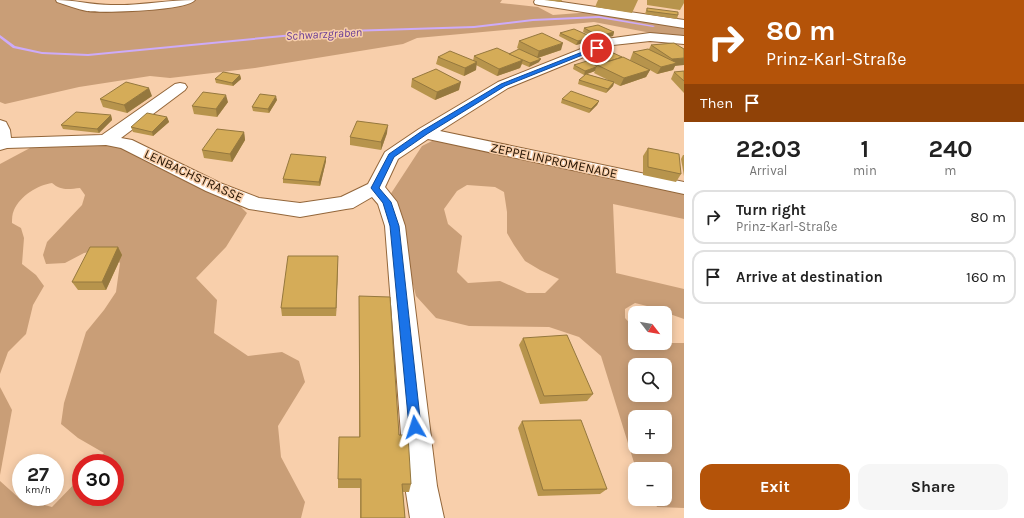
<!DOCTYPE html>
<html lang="en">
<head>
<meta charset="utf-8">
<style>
  :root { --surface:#fff; --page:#f6f6f6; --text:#222; --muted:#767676; --line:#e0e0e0; --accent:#b45309 }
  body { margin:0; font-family:Karla,sans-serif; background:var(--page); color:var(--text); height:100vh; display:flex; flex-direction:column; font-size:15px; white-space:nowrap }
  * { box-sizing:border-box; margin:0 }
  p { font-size:13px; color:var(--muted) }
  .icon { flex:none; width:22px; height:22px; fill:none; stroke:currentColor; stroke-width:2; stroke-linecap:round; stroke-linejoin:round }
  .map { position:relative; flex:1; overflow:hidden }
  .side { display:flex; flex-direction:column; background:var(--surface); width:340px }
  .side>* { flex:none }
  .guide { background:#b45309; color:#fff; overflow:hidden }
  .needle { width:26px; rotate:121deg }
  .controls { position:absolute; left:628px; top:306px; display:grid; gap:8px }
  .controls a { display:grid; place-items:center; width:44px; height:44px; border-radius:8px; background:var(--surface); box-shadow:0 2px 10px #0003; font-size:20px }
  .speed { position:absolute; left:12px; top:454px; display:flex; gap:8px; font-size:20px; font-weight:700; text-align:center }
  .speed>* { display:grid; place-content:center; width:52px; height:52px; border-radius:50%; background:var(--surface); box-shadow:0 2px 10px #0003; line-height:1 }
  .speed small { font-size:10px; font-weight:400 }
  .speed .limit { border:6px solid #d22; background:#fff; color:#111 }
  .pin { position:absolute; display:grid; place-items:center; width:34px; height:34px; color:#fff; margin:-17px; border:2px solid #fff; border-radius:50%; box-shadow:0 1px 4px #0007 }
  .me { position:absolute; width:44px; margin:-22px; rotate:354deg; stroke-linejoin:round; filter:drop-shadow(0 0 3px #0008) }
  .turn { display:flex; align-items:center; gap:14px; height:84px; padding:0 16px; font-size:18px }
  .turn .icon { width:52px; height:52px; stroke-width:2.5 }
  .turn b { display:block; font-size:28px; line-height:34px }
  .then { display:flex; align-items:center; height:38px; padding:0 16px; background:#0003; gap:8px; font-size:15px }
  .eta { display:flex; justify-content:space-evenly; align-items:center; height:68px; text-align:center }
  .eta b { font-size:24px; font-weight:700; line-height:28px }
  .primary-button { display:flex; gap:8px; margin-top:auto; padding:8px 16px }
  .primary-button a { flex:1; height:46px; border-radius:12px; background:var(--accent); color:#fff; font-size:16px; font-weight:700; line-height:46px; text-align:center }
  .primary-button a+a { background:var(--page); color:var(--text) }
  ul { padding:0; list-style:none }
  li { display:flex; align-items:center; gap:12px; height:54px; margin:0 8px 6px; padding:0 8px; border:2px solid var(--line); border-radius:12px }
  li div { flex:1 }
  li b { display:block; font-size:15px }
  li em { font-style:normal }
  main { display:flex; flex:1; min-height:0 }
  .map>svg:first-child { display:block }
</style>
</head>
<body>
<main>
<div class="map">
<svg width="684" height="518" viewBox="0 0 684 518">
  <rect width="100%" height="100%" fill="#f8cfab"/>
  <!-- green -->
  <g fill="#c99e77" fill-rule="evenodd">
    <path d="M0,0H61L84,7L152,6L190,0H502L500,3L538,7L553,15L592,12L684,27V37H672L594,22L417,38L403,44L255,68L170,78L150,76L79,87L5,104L0,102Z"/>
    <path d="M434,140L684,190V219L613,204L616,273L684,289V319L647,306L635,303L625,309V318L635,329V343H684V508L657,507L653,499H665V469H636L601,356L579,337L549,327L469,326L436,318L416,296L390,195L422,146ZM467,185L495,187L504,192L507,212V233L514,245L525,261L540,270L559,279L545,293H527L500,281L468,283L457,272L462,236L448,224L444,209L457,191ZM635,365H665V395H635ZM635,417H665V447H635Z"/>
    <path d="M95,142L120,146L237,203L247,213L226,247L196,278L217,300L214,333L248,356L282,352L299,361L305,382L278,426L281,457L305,502L301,518H0V481L19,498L52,507L81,477V497H115V463H95L104,453L78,438L61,424L64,403L86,332L104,310L116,292L120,263L106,249L84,253L65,263L46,264L43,255L47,242L82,205L85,195L80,188C69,189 61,191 52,183C38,185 20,196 14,210C12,214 12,219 12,223L21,228L24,238L22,264L36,275L44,286L33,305L26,334L8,352L0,374V164L30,148L69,143Z"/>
    <path d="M0,387L12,410L0,475Z"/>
  </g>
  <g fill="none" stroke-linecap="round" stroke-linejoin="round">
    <!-- stream -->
    <path fill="#cdabf9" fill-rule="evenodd" d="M599,16L655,26L653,27L599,18L533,21L474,28L348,32L283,37L88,56L42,54L13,48L0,38V35L15,46L42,52L88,54L283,35L348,30L474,26L533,19Z"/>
    <!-- minor casing -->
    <g stroke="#93663a" stroke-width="2">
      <g id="minor">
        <path d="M56,0C75,0 92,5 111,5C140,6 167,0 195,0C187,11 103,13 87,11C77,9 67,5 57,2Z"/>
        <path d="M535,0H548L684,20V28L539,5L535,4L534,2Z"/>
        <path d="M650,33L684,36V44L650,41L613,45L508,88L440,131L684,182V194L428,139L398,159L385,187L397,202L405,226L437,486L444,518H410L405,486L385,226L378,204L372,197L353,208L346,209L300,217L249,209L206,191L121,148L106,145L7,148L0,150V120L6,122L10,130L11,138L102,135L175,84L180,83L185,84L187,87L185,90L121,138L132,140L220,183L259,198L300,203L341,197L368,184L385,152L419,129L498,82L606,39Z"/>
      </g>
    </g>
    <!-- minor -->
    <use href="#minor" fill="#fff" fill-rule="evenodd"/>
  </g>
  <!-- wall -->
  <g fill="#b7944c" fill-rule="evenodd">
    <path d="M544,0H562L561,2Z"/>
    <path d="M598,0H638L632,13L595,7Z"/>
    <path d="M647,0H684V3L680,10L647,5Z"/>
    <path d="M647,8L678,15L677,19L645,14Z"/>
    <path d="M584,28L614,32L613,36L598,39L583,32Z"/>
    <path d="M560,33L592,37L591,41L576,45L559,36Z"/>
    <path d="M519,41L561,50L538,58L539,62L529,67L522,64L520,68L497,76L476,65V70L464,76L436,64L438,57L473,61L474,56L525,52L517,48Z"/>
    <path d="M674,43L675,66L673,70L657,74L650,70L646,77L620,86L614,83L613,86L606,93L578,84L579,80L586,74L584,75L573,69L574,65L597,66V65L604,63L596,59L597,55L622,57L635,63L630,60L633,52L649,49L651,45ZM595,71L594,73L610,81L587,74Z"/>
    <path d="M684,71V93L671,79L674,72Z"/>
    <path d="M240,75L241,79L233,86L216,83L215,79Z"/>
    <path d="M412,79L459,90L435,100L411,87Z"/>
    <path d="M152,96L127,113L103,107L100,99Z"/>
    <path d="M562,99L599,101L597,105L589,113L561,103Z"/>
    <path d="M277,100L269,113L253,111L252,107Z"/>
    <path d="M228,102L217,117L194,114L192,106Z"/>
    <path d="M111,115L112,120L99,133L63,129L61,125Z"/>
    <path d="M167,117L169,122L153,136L133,132L131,127Z"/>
    <path d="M244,132L245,140L232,162L204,158L202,150Z"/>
    <path d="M387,133L381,150L350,145V137Z"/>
    <path d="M648,148L681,174L676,182L643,175V156Z"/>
    <path d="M683,155H684V176L681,159Z"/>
    <path d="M326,157V161L320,186L283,183V179Z"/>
    <path d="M118,247L122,255L106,290H78L72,282Z"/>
    <path d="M338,264L336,316H282L281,308Z"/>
    <path d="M359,296L399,435L411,484L409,492H403L405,518H360V488H338V479L359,437Z"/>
    <path d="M523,338L593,394L587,401L540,404L519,345Z"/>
    <path d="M522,421L607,489L600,494L538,496L518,428Z"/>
  </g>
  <!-- shaded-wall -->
  <g fill="#95783e">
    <path d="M614,32L613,36L598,39L599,36Z"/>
    <path d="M592,37L591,41L576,45L578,41Z"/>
    <path d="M563,43L561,50L537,58L539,51Z"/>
    <path d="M684,58V65L675,66L673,70L657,74L661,67L669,65L672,59Z"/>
    <path d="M541,59L539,62L529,67L530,63Z"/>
    <path d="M523,60L520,68L497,76L499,69Z"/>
    <path d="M477,62L476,70L464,76L465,68Z"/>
    <path d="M596,67L595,71L584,75L585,71Z"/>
    <path d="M650,70L646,77L620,86L624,78Z"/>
    <path d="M240,75L241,79L233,86L232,83Z"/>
    <path d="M461,82L459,90L435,100L437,92Z"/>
    <path d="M614,82L613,86L606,93L608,89Z"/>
    <path d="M149,88L152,96L127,113L124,105Z"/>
    <path d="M226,95L228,102L217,117L216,109Z"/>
    <path d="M276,96L277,100L269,113L268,109Z"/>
    <path d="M599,101L597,105L589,113L591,109Z"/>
    <path d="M111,115L112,120L99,133L97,129Z"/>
    <path d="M167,117L169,122L153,136L152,132Z"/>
    <path d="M388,125L387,133L381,150V142Z"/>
    <path d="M244,132L245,140L232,162L230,154Z"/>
    <path d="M326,157V161L320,186L319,182Z"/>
    <path d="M118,247L122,255L106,290L102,282Z"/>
    <path d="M338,256V264L336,316V308Z"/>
  </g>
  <!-- building -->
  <g fill="#d5ac58" stroke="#95783e">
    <path d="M647,8L678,12V15L647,11Z"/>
    <path d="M598,25L614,32L599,36L584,28Z"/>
    <path d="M574,29L592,37L578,41L560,33Z"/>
    <path d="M542,33L563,43L539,51L519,41Z"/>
    <path d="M674,43L684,49V58L672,59L651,45Z"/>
    <path d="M497,48L523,60L499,69L474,56Z"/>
    <path d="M519,49L541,59L530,63L509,54Z"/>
    <path d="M648,49L677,63L661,67L633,52Z"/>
    <path d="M450,51L477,62L465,68L438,57Z"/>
    <path d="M609,51L622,57L610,61L597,55Z"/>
    <path d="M623,57L650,70L624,78L597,65Z"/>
    <path d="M587,61L597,66L596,67L585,71L574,65Z"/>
    <path d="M436,69L461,82L437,92L412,79Z"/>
    <path d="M684,71V81L674,72Z"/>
    <path d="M223,72L240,75L232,83L215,79Z"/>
    <path d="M586,74L614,82L608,89L579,80Z"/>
    <path d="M126,82L149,88L124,105L100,99Z"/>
    <path d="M571,91L599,101L591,109L562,99Z"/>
    <path d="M203,92L226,95L216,109L192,106Z"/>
    <path d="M260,94L276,96L268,109L252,107Z"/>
    <path d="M76,112L111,115L97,129L61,125Z"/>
    <path d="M147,113L167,117L152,132L131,127Z"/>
    <path d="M357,121L388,125L381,142L350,137Z"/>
    <path d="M217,129L244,132L230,154L202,150Z"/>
    <path d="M648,148L679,154L681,174L648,167Z"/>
    <path d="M291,154L326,157L319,182L283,179Z"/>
    <path d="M90,247H118L102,282H72Z"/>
    <path d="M288,256H338L336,308H281Z"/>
    <path d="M359,296L390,297L399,435H408L411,484H402L405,518H361V479H338L339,437H360Z"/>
    <path d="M567,335L593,394L544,396L523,338Z"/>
    <path d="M581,420L607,489L543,490L522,421Z"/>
  </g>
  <!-- route -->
  <path fill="#1a73e8" stroke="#114b97" d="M595,47L600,48L505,86L427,134L394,157L379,188L391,202L399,226L421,427L419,431L415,433L410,431L409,427L390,226L383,203L371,188L389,154L422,131L501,84Z"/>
  <g text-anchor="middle" stroke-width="3" stroke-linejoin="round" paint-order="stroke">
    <!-- far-water labels -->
    <g font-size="12" font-style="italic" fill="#683c96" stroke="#f8cfab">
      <text transform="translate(324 34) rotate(-3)" y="4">Schwarzgraben</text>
    </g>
    <!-- street labels -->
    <g font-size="13" fill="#251403" stroke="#f8cfab">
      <text transform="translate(554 160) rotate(12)" y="5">ZEPPELINPROMENADE</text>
      <text transform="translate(194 175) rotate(25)" y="5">LENBACHSTRASSE</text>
    </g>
  </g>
</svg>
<div class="controls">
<a><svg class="needle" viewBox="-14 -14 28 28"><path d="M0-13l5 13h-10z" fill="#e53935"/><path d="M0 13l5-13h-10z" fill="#767676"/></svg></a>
<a><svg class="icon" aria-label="search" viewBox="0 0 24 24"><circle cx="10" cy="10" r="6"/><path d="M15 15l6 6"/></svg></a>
<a>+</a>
<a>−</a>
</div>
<div class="speed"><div>27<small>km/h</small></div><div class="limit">30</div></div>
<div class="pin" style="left:597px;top:48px;background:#d93025"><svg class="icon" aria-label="arrive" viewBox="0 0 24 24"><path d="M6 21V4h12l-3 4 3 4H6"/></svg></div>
<svg class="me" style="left:415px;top:427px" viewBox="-20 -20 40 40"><path d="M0-17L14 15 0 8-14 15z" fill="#1a73e8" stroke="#fff" stroke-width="4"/></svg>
</div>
<section class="side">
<div class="guide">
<div class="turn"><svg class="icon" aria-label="right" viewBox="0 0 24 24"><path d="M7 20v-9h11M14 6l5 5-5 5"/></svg><div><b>80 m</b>Prinz-Karl-Straße</div></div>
<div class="then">Then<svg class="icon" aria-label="arrive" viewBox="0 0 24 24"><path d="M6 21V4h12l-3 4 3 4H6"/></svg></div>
</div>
<div class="eta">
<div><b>22:03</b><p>Arrival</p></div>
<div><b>1</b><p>min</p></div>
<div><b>240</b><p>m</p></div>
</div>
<ul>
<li><svg class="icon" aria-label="right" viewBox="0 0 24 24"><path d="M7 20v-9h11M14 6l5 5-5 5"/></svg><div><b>Turn right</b><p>Prinz-Karl-Straße</p></div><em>80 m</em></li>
<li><svg class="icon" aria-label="arrive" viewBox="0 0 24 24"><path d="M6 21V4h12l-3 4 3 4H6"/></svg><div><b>Arrive at destination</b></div><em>160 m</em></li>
</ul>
<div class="primary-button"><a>Exit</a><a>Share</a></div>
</section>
</main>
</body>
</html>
